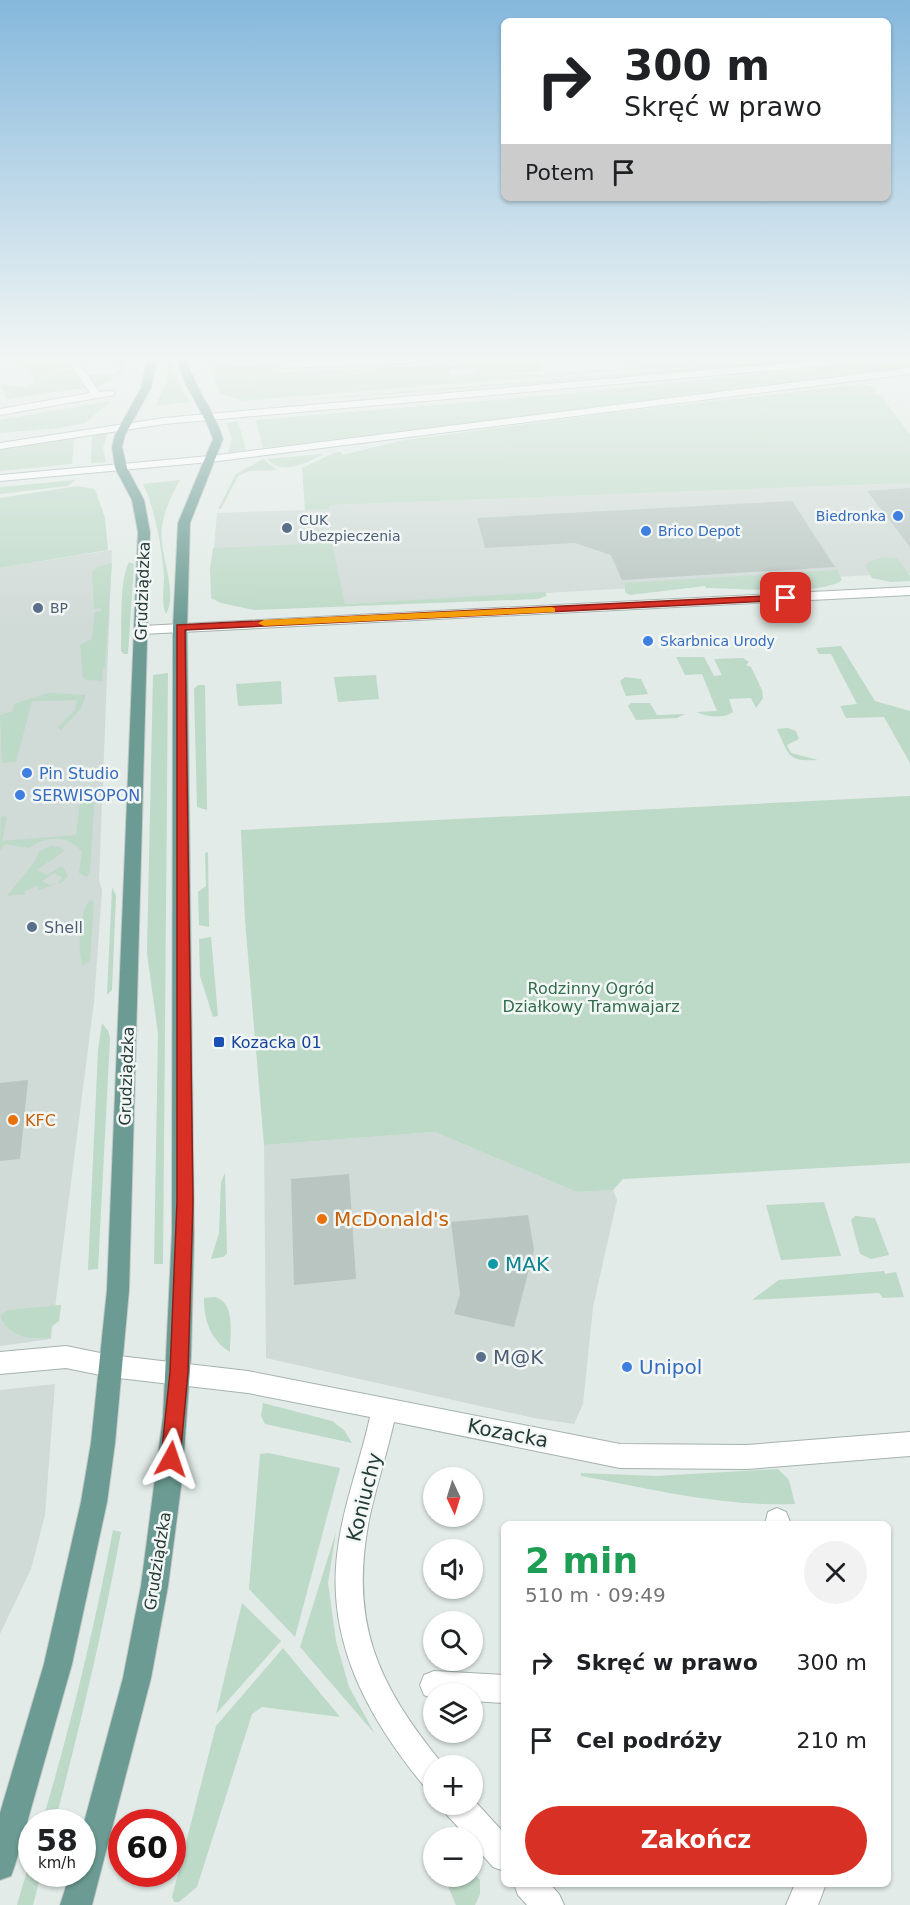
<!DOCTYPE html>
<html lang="pl">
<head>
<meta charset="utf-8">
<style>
  :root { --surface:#fff; --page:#f2f2f2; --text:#202124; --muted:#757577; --accent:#d93025 }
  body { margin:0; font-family:"DejaVu Sans",sans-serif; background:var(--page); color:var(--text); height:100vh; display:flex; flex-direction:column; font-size:22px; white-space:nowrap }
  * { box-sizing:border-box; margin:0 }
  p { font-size:20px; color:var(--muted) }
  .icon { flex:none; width:33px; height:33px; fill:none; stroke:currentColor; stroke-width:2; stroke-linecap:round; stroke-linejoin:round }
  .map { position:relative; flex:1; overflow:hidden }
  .drawer { position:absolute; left:501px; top:1521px; width:390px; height:366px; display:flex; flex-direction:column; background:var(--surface); border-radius:9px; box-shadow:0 2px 4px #0004 }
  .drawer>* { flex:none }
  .top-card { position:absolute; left:501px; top:18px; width:390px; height:183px; border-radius:9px; box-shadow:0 2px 4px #0004; background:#fff; color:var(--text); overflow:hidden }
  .needle { width:39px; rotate:176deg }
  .buttons { position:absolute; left:423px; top:1467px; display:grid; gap:12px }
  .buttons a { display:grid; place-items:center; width:60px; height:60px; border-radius:50%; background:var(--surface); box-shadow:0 2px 4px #0004; font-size:30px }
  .speed { position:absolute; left:18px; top:1809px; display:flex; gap:12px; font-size:30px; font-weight:700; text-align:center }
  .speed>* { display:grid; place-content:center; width:78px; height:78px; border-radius:50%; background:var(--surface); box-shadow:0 2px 4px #0004; line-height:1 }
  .speed small { font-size:15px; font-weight:400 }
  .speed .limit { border:9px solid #d22; background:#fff; color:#111 }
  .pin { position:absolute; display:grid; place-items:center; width:51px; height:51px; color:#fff; margin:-26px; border-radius:12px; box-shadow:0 3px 9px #0006 }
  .me { position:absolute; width:66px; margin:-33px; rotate:5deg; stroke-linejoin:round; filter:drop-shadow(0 0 4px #0008) }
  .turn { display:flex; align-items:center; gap:21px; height:126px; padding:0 24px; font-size:27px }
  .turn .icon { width:78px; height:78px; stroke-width:2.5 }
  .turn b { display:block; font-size:42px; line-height:51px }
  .then { display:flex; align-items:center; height:57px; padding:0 24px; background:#0003; gap:12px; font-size:22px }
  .round { display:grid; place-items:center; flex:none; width:63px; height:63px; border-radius:32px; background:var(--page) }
  .headline { display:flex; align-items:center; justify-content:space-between; height:102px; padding:0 24px }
  h1 { font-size:36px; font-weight:800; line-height:45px; color:#1e9e55 }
  .button { display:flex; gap:12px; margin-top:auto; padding:12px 24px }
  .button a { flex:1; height:69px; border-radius:36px; background:var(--accent); color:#fff; font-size:24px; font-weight:800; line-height:69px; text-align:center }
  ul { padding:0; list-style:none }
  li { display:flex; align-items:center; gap:18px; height:78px; padding:0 24px }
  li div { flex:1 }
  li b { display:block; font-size:22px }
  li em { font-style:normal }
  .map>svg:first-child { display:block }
</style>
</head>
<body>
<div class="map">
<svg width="910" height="1905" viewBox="0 0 910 1905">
  <rect width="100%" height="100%" fill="#e2ebe7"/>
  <!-- built -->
  <g fill="#d0dad6">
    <path d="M910,483V573L345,604L214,548L217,513L328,509L329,505Z"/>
    <path d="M112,550L99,880L102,890L94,1002L51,1339L0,1346V568Z"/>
    <path d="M435,1132L577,1192L613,1190L617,1200L593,1307L583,1404L574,1424L534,1418L266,1358L264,1145Z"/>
    <path d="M55,1384L45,1515L31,1569L0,1634V1390Z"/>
  </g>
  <!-- green -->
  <g fill="#bdd9c7">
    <path d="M20,360H51L71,366L35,382Z"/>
    <path d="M114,360H126L124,373L97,387L88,375L116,373V371L121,370Z"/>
    <path d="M169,360H172L178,382L190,402L156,406L166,382Z"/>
    <path d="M541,360L537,361L539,364L537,366L546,372L587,369L479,375L542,374L740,360L243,401L219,393L212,367L277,365L278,372L451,365L452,369L448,371L451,376L476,373L475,369L455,370L454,365Z"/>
    <path d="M754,360H770L430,387Z"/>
    <path d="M788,360H821L713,371L251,404Z"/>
    <path d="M894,360H910V368L263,448L256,420L554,395Z"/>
    <path d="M71,368L85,388L7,399L4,395L11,391L4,394L0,385C11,383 16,389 28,387L27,385Z"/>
    <path d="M864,384L876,388L874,393L880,395L910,434V483L329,505V509L305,510L302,468L334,453L341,452L342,455L405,440L626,411Z"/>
    <path d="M111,401L85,423L59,428L0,433V420Z"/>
    <path d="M238,421L246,450L228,453L232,438L226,423Z"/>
    <path d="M108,433L103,448L106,462L91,463L92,436Z"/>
    <path d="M74,439L72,464L0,471V450Z"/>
    <path d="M324,454C307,463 283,476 267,459Z"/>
    <path d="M263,459L277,470L250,471L238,476L221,509H218L236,474Z"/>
    <path d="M75,480L68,486L0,494V487Z"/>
    <path d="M180,480C172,494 164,511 162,527C158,553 179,591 166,614C161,603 164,588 164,576C162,549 155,508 143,484Z"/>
    <path d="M78,486L95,489L105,518L108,550L0,568V498Z"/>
    <path d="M332,543L345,604L546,592V596L538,599L254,610L221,603L211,598L210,569L213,548Z"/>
    <path d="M884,557L897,558L910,575V581L891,582L872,578L865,566L871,561Z"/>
    <path d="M129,562L134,564L128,654H124L121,651C122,628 119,579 129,562Z"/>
    <path d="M112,563L105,668L103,669L102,681L87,680L83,677L80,645L92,639L95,612L101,611L100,608L94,609L92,572L98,567Z"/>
    <path d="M837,570L842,580C823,596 734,588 706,588L705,586L630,595L625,592V583Z"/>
    <path d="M841,646L875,701L910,711V763L884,717L846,718L840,706L857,704L831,654H819L816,648Z"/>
    <path d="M676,657H704L714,676L722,675L714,659L743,658L749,662L746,665L751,667L762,690L763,698L756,708L751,698L729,699L733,712C723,719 707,717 696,712L717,711L702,674L685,675Z"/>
    <path d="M168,673L163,1264H154L158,1034L147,953L153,675Z"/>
    <path d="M376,675L379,699L338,702L334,677Z"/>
    <path d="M625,677L641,679L648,694L626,696L620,681Z"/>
    <path d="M281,681L282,704L238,706L236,684Z"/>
    <path d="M198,685H205L207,810L197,807L194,689Z"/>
    <path d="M49,693L86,695L81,708L61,730L58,727L75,710L77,700L32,701L16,762L2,763L0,715L13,711L14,704Z"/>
    <path d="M631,703H650L657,715L685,714L677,718L636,720L628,706Z"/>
    <path d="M788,728L796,731L799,739L787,745L791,753L818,760C787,762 789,755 777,729Z"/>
    <path d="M95,791L90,871L87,877L79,873L82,852C69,835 45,835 29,848L5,844L0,850L1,817L7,816L2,841L76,835L81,792Z"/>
    <path d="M910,796V1163L623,1179L613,1190L577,1192L435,1132L264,1145L245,920L241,830Z"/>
    <path d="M51,846L60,847L64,851L37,870L47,875L62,866L68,876L60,884L58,882L63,878L54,873L42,881L49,885L55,884L39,890L37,886L24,891L26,894L7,896L36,860L39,851Z"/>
    <path d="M208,852L209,927L199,925L198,892L206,886L205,853Z"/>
    <path d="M112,888L116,895L112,990L107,995Z"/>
    <path d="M90,900L94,902L90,960L83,966C77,951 79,911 90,900Z"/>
    <path d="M211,937L218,1016L213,1017L200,976L199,939Z"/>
    <path d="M102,1023L108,1031L110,1038L98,1269L88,1270L98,1050Z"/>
    <path d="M225,1173L227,1254L223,1257L211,1259L219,1233L221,1182Z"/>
    <path d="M824,1202L841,1256L781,1260L766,1205Z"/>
    <path d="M855,1216L875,1218L889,1255L871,1259L860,1254L851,1220Z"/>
    <path d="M884,1271L885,1274L896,1272L904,1297L883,1298L879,1293L752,1300L779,1280Z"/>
    <path d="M215,1297C236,1303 230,1334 230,1352C210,1339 204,1321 204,1298Z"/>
    <path d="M61,1305L59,1321L51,1327L50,1338C30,1339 11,1338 1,1318L2,1314L9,1310Z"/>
    <path d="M263,1403L332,1421L344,1430L352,1443L265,1424L261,1416Z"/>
    <path d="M268,1453L340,1468L295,1637L249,1589L260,1454Z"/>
    <path d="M778,1469L789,1480L795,1504C722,1507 652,1489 581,1476V1473L656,1476Z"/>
    <path d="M113,1530L121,1532C103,1630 80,1726 55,1822H42C71,1726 94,1629 113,1530Z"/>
    <path d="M336,1532L328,1583L336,1641L349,1687L375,1734L300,1647Z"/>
    <path d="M242,1603L281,1641L216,1714Z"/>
    <path d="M283,1648L340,1717L262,1707L252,1714L197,1887L179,1902H174L172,1897L216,1726Z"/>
    <path d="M31,1857L32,1874H41L33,1905H17Z"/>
    <path d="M473,1873L480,1880V1894L475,1905H456L444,1877L472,1876Z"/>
  </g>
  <!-- building -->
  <g fill="#b8c5c0">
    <path d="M910,488V547L867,491Z"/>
    <path d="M792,501L835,567L622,580L611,555L575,543L485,548L477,518Z"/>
    <path d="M28,1080L20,1159L0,1161V1083Z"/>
    <path d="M349,1174L356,1279L294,1285L291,1179Z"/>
    <path d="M528,1215L534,1250L514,1327L454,1314L460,1294L451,1222Z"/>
  </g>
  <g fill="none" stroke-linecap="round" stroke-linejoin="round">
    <!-- minor casing -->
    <g stroke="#a5b2ae" stroke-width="2">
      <g id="minor">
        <path d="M68,360H78L99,392L114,391V395L0,415V409L90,393Z"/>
        <path d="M334,360H417L412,363L281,368L276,365L281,362Z"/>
        <path d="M66,1346L110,1355L248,1371L620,1444L747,1445L910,1432V1456L747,1469L620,1468L394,1422C387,1453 377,1484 370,1515C348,1622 377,1684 444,1766H434V1790L424,1786C369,1719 327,1644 337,1555C342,1508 360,1463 370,1417L248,1393L110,1377L66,1368L0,1374V1352Z"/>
        <path d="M777,1508L786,1512L791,1524H765L768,1512Z"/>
        <path d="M434,1671L504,1675V1703L472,1701V1694H434V1699L424,1695L420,1685L424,1675Z"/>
        <path d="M472,1798L504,1833V1871L493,1867L472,1843V1838H468L447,1815L443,1804H472Z"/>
        <path d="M514,1884H550L559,1894L564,1905H527L518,1895Z"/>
        <path d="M795,1884H826L818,1905H786Z"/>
      </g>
    </g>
    <!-- tertiary casing -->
    <g stroke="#a5b2ae" stroke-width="2">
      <path id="tertiary" d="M910,587V595L142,634L135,630L142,626Z"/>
    </g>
    <!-- secondary casing -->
    <g stroke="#a2b5af" stroke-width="2">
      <g id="secondary">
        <path d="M820,360H859L854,363L164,424L0,449V443L164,418Z"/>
        <path d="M910,368V374L210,462L0,481V475L210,456Z"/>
      </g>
    </g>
    <!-- primary casing -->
    <g stroke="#c2c8c6" stroke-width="2">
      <g id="primary">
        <path d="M147,360H157L151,388L125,435L122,447L127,468L144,500L150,532L129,1290L115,1443L107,1502L72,1664L15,1865L11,1876L0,1880V1813L44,1664L81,1502L91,1443L107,1290L138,532L132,500L115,468L112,447L115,435L141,388Z"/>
        <path d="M177,360H187C195,389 215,411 223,439L190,523L187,628L194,1233L191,1356L182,1479L168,1586L151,1678L92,1905H60L70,1874H82V1830L123,1678L141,1586L163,1417L172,1233L173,628L178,523L213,439C204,411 184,389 177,360Z"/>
      </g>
    </g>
    <!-- minor -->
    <use href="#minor" fill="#fff" fill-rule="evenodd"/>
    <!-- tertiary -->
    <use href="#tertiary" fill="#fff" fill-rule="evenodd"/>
    <!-- secondary -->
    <use href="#secondary" fill="#fff" fill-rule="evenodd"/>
    <!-- primary -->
    <use href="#primary" fill="#6b9b92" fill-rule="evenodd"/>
  </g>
  <!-- sky -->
  <linearGradient id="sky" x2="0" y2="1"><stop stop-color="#85b8dc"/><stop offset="0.57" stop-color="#f2f6f4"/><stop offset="1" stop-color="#f2f6f4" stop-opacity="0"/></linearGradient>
  <rect width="910" height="627" fill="url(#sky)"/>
  <!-- route -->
  <path fill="#d93025" stroke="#8d1f18" stroke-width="1.5" d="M786,595L791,598L790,600L185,630L193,1201L188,1372L180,1459L177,1466L171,1468L164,1466L161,1459L170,1372L177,1201V625Z"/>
  <!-- slow -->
  <path fill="#f59e0b" d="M551,607L555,608V612L264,626L258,623L264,620Z"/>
  <!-- markers -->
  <g fill="#3f7fe0" stroke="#f2f7f5" stroke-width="2">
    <circle cx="898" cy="516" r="6"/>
    <circle cx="646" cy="531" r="6"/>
    <circle cx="648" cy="641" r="6"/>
    <circle cx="27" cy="773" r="6"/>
    <circle cx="20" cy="795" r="6"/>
    <circle cx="627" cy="1367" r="6"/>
  </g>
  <g fill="#5c6f8a" stroke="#f2f7f5" stroke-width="2">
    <circle cx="287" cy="528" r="6"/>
    <circle cx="38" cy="608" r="6"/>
    <circle cx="32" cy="927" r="6"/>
    <circle cx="481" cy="1357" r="6"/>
  </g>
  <rect fill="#1a4fb4" stroke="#f2f7f5" stroke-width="2" x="213" y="1036" width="12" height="12" rx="3"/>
  <g fill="#e8710a" stroke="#f2f7f5" stroke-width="2">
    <circle cx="13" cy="1120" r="6"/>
    <circle cx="322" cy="1219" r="6"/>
  </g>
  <circle fill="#0f9aa8" stroke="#f2f7f5" stroke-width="2" cx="493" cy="1264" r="6"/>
  <g text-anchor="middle" stroke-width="5" stroke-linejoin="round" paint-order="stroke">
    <!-- far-shop labels -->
    <g font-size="14" fill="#366cbe" stroke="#f2f7f5" text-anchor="start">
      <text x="886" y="521" text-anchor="end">Biedronka</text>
      <text x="658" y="536">Brico Depot</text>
      <text x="660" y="646">Skarbnica Urody</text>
    </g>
    <!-- far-service labels -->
    <g font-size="14" fill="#4e5e75" stroke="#f2f7f5" text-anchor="start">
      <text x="299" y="525">CUK<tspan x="299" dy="16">Ubezpieczenia</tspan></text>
      <text x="50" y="613">BP</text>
    </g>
    <!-- street labels -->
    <g font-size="16" fill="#243a35" stroke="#f2f7f5">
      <text transform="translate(142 591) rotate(-88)" y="6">Grudziądzka</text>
      <text transform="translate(126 1076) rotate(-88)" y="6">Grudziądzka</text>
      <text transform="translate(157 1561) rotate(-81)" y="6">Grudziądzka</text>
    </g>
    <!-- shop labels -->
    <g font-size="16" fill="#366cbe" stroke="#f2f7f5" text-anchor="start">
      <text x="39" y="779">Pin Studio</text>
      <text x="32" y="801">SERWISOPON</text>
    </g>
    <!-- service labels -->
    <g font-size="16" fill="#4e5e75" stroke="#f2f7f5" text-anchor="start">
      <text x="44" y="933">Shell</text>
    </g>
    <!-- park labels -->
    <g font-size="16" fill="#326c4c" stroke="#f2f7f5">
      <text x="591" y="994">Rodzinny Ogród<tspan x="591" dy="18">Działkowy Tramwajarz</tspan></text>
    </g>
    <!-- transit labels -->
    <g font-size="16" fill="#164399" stroke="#f2f7f5" text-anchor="start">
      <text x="231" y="1048">Kozacka 01</text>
    </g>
    <!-- food labels -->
    <g font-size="16" fill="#c56008" stroke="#f2f7f5" text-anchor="start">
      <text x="25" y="1126">KFC</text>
    </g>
    <!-- near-food labels -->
    <g font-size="20" fill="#c56008" stroke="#f2f7f5" text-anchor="start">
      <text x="334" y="1226">McDonald's</text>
    </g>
    <!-- near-culture labels -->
    <g font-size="20" fill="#0d838f" stroke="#f2f7f5" text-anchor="start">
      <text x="505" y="1271">MAK</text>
    </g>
    <!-- near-service labels -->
    <g font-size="20" fill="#4e5e75" stroke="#f2f7f5" text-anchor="start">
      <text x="493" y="1364">M@K</text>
    </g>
    <!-- near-shop labels -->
    <g font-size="20" fill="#366cbe" stroke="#f2f7f5" text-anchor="start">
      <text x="639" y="1374">Unipol</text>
    </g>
    <!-- near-street labels -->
    <g font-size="20" fill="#243a35" stroke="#f2f7f5">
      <text transform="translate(508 1433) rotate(11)" y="7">Kozacka</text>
      <text transform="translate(364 1497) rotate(-76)" y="7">Koniuchy</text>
    </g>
  </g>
</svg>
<div class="buttons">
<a><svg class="needle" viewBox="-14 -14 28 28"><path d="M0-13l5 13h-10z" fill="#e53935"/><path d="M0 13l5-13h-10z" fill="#757577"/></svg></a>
<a><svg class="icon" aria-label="sound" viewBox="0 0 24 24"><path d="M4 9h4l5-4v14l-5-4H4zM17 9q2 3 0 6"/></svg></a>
<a><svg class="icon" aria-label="search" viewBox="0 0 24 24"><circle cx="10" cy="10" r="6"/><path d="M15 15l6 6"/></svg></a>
<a><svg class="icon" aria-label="layers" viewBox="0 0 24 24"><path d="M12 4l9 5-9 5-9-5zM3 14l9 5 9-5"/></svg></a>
<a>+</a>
<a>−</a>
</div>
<div class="speed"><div>58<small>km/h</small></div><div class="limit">60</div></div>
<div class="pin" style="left:786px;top:598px;background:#d93025"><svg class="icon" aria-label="arrive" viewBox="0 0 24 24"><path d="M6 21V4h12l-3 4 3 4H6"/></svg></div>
<svg class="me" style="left:171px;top:1459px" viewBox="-20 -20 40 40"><path d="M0-17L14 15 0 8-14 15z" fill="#d93025" stroke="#fff" stroke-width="4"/></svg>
<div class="top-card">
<div class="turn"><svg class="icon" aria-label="right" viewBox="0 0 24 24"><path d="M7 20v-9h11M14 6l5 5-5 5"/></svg><div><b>300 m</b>Skręć w prawo</div></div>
<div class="then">Potem<svg class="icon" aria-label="arrive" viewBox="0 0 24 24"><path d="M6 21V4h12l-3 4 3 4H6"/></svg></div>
</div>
<section class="drawer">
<div class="headline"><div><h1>2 min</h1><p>510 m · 09:49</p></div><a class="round"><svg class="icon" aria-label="close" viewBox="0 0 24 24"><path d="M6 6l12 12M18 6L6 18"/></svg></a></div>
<ul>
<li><svg class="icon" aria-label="right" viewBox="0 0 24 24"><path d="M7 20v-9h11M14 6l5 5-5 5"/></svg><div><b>Skręć w prawo</b></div><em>300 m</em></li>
<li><svg class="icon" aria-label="arrive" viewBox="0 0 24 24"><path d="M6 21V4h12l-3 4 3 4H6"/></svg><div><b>Cel podróży</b></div><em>210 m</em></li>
</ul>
<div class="button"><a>Zakończ</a></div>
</section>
</div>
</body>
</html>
